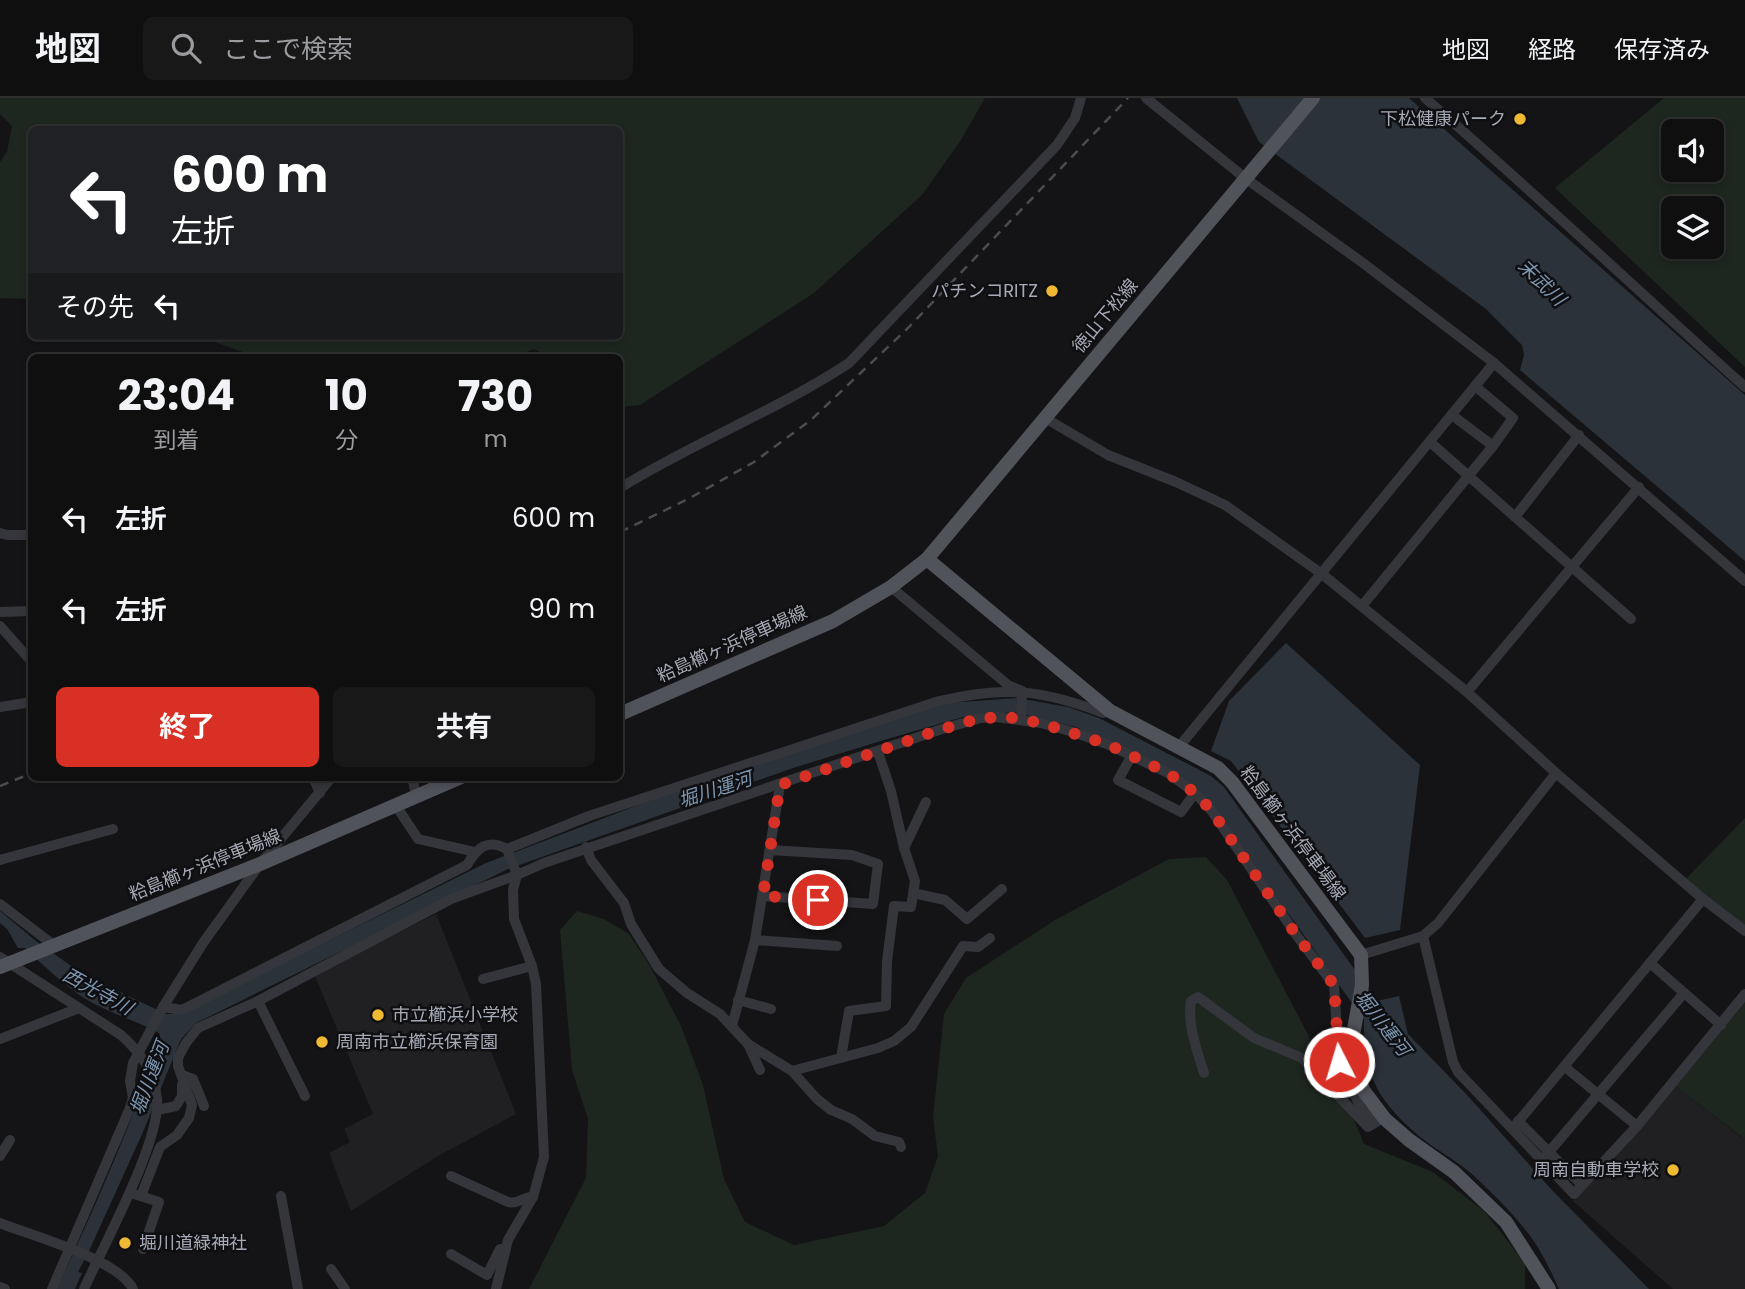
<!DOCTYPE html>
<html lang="ja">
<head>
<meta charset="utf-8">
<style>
  :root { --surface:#0f0f10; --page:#181819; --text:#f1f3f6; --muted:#9b9c9f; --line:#2f2f30; --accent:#d93025 }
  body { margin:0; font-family:Poppins,"Noto Sans JP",sans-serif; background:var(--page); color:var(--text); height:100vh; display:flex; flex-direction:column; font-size:26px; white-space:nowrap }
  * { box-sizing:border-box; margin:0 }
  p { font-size:23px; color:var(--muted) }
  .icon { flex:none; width:38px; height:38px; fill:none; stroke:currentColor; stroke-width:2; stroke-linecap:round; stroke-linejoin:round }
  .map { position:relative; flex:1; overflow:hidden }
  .side { position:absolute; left:28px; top:256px; width:595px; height:427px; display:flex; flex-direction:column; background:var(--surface); border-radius:10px; box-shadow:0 4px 10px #0003,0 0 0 2px var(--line) }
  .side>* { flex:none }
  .top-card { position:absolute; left:28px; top:28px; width:595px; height:214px; border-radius:10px; box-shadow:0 4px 10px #0003,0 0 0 2px var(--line); background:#202124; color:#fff; overflow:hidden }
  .tools { position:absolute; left:1661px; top:21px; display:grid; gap:14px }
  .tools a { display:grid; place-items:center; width:63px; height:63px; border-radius:10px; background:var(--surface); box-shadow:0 4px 10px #0003,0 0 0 2px var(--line); font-size:35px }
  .pin { position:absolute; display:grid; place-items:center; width:60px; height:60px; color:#fff; margin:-30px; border:4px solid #fff; border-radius:50%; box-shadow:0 2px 7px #0007 }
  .me { position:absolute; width:77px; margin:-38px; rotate:355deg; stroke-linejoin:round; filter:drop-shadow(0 0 5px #0008) }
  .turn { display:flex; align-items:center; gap:24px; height:147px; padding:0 28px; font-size:32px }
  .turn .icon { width:91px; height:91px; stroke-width:2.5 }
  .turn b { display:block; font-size:49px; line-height:60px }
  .then { display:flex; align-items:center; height:66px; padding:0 28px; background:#0003; gap:14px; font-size:26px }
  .eta { display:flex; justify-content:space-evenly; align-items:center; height:119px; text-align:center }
  .eta b { font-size:42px; font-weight:700; line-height:49px }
  .action { display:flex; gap:14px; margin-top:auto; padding:14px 28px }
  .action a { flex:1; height:80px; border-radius:10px; background:var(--accent); color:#fff; font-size:28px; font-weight:700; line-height:80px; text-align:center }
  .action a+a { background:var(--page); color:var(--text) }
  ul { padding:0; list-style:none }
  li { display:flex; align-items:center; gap:21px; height:91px; padding:0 28px }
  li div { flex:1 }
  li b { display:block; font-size:26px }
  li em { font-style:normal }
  header { display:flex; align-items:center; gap:42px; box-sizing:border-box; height:98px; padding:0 35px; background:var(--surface); border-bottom:2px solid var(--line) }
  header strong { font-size:33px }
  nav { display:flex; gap:38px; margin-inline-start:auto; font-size:24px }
  .search { width:490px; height:63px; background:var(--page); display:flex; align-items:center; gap:18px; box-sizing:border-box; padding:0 24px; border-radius:10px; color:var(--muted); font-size:26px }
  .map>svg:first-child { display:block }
</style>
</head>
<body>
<header>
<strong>地図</strong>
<div class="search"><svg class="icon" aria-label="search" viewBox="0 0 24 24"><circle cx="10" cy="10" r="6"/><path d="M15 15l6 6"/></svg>ここで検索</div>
<nav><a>地図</a><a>経路</a><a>保存済み</a></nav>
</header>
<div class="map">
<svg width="1745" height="1191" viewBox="0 0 1745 1191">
  <rect width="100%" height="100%" fill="#141416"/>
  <!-- built -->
  <g fill="#202023">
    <path d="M436,816L516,1016L438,1058L351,1113L329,1055L350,1044L344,1031L373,1016L314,876Z"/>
    <path d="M1673,986L1742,1040L1745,1038V1191H1673L1573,1103Z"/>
  </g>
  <!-- green -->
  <g fill="#1e2620" fill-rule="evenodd">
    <path d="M0,0H985L961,42L922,97L814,195L640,307L620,309V259H551L533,251L517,259H257L198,238H620V32H32L31,201L0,200V64L7,54L12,28L0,16Z"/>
    <path d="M1664,0H1745V269L1555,90ZM1712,33V72H1673V33ZM1712,110V149H1673V110Z"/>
    <path d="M1745,720V833L1682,785Z"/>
    <path d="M1206,759L1227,782L1312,944L1335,997L1351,1015L1364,1046L1433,1074L1484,1113L1525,1165V1191H529L586,1080L588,1021L572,972L560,832L577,813L604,821L629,836L650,868L681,928L703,987L724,1081L745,1124L794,1147L884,1128L925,1095L938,1058L933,1019L944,916L966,880L1055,822L1169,761Z"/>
    <path d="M1745,896V1038L1743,1040L1673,986Z"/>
  </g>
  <!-- water -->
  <g fill="#2b323a">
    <path d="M1237,0H1409L1745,297V463L1520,272L1524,257L1522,247L1486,211L1259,44Z"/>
    <path d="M1286,545L1420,667L1400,832L1365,840L1231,663L1211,653L1229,603Z"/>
    <path d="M1017,600L1068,609L1099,620L1211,678L1224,689L1377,903L1399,898L1408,936L1468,998L1551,1091L1649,1191H1559C1553,1178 1547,1165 1540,1153C1523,1124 1496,1099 1472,1076C1456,1062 1436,1052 1419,1038C1378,1003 1363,977 1364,922L1294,823L1193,688L1076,629L1014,614L963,619L884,642L793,670L508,771L196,925L181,941L143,1034L89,1153L78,1174L82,1175L75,1191H57C95,1109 131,1027 161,942L159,935C135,922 108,915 84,900C63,886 44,868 25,850H18L7,831L0,825V813L36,843L84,877L166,916H181L486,765L649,703L948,605Z"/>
  </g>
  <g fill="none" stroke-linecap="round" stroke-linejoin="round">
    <!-- minor -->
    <g stroke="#35363b" stroke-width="10">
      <path d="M1146,0L1245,80L1363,165L1494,265L1745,483"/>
      <path d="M1425,0C1534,94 1638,193 1745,289"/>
      <path d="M1452,317L1493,348"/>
      <path d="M1045,320L1108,357L1176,384L1225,407L1322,476L1467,594L1556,675L1703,801L1745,833"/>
      <path d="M1430,344L1631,521"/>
      <path d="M620,390C694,344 776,313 849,265L1057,47L1075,20L1081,0"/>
      <path d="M1515,419L1579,337"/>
      <path d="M0,435L7,437H32"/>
      <path d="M891,489L1008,587L1022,593L1021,621"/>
      <path d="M1362,508L1493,348L1513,320L1475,288"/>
      <path d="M0,514L32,513"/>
      <path d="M0,528L32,564"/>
      <path d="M1467,594L1639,389"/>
      <path d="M0,609L32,604"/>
      <path d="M1178,650L1494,265"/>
      <path d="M1131,659L1118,682L1181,714L1195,695"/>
      <path d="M313,679L320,695"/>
      <path d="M412,679L416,697"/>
      <path d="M395,706L418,741L475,754"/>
      <path d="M586,749L591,762L624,805L631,826L659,871L687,895L720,916L748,946L760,972"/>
      <path d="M904,750L926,704"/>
      <path d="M507,751L589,718L939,603C1004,588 1041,591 1103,615L1110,613"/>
      <path d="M0,762L113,731"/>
      <path d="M913,795L945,802L967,821L1002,791"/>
      <path d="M763,798L873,806L878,766L852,757L770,752"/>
      <path d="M0,806L56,849"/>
      <path d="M1423,838L1453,964L1458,974L1574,1096L1637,1028L1745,896"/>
      <path d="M755,842L837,848"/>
      <path d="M1361,857L1423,838L1438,825L1556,675"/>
      <path d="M0,859L121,937C141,955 154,973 157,1001C161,1043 103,1148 84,1191"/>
      <path d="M1650,865L1721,927"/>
      <path d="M483,881L532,868"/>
      <path d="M738,902L771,911"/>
      <path d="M258,903L305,998"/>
      <path d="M163,909L182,912L467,767C477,750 487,740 507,751L517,777L513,792L514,821L532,868L536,886L544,1059L533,1099L508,1142L496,1191"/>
      <path d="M732,928L755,842L780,687"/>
      <path d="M0,941L79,910"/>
      <path d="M748,946L792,973L817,1001L831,1012L852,1021L875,1038L899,1044L901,1049"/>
      <path d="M841,960L849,913L886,908L887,863L894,808L911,809L915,783L904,750L891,693L878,654"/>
      <path d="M1565,969L1637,1028"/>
      <path d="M792,973L878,950L894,943L911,929L963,848L978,849L990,840"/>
      <path d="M1204,975C1197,952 1187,927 1191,903L1198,899L1254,940L1302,960L1368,1029L1380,1022"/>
      <path d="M182,977L193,981L204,1008"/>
      <path d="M157,1012L176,1008L182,998V987"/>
      <path d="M1518,1023L1582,1087"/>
      <path d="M1513,1030L1703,801"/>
      <path d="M0,1058L10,1042"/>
      <path d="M1543,1061L1684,895"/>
      <path d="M451,1078L508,1104C519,1107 523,1098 533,1099"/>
      <path d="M134,1096L159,1104L143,1151"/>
      <path d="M141,1098L160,1049L177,1037L189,1020L192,1007L178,968V960L186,945L198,930L258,903L451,801L517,777L544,765L942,631L981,620L996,619L1041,625L1073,634L1107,646L1168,675L1195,695L1211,712L1297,838L1334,887L1339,964L1361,1010L1376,1023"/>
      <path d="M281,1098L298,1191"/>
      <path d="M0,1125C32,1138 118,1161 133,1191"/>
      <path d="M451,1156L487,1177L500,1151"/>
      <path d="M331,1171L345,1191"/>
      <path d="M0,1189L5,1191"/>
      <path d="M52,1191L130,1010L133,1000L130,983L133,965L163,909L203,845L260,766L332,679"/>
    </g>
    <!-- major -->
    <g stroke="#51535a" stroke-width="14">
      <path d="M927,461L1110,613L1218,670L1232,684L1361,857L1362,887L1353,937V957L1363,992L1385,1021L1409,1042L1454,1074L1506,1124L1549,1191"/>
      <path d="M620,616L833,523L891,489L927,461L1313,0"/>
      <path d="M0,869L260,766L461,679"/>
    </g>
    <!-- rail -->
    <g stroke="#4a4c52" stroke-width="2.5" stroke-dasharray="9 7" stroke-linecap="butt">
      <path d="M620,434L690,400L754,364L811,322L909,229L1128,0"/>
      <path d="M0,688L32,675"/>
    </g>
  </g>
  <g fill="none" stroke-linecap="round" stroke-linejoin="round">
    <!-- route -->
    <path stroke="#d93025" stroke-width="12" stroke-dasharray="0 21.6" d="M818,802L763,798L780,687L942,631L981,620L1007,619L1041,625L1107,646L1168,675L1195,695L1211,712L1297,838L1334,887L1339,964"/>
  </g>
  <!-- markers -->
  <g fill="#efb933" stroke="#0f0f11" stroke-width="2.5">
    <circle cx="1520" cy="21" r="7"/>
    <circle cx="1052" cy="193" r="7"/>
    <circle cx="378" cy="917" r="7"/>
    <circle cx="322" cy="944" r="7"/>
    <circle cx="1673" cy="1072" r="7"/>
    <circle cx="125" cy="1145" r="7"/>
  </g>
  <g text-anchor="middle" stroke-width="5" stroke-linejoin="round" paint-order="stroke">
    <!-- poi labels -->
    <g font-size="18" fill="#a6aab6" stroke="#0f0f11" text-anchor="end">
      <text x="1506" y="27">下松健康パーク</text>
      <text x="1038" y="199">パチンコRITZ</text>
      <text x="392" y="923" text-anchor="start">市立櫛浜小学校</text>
      <text x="336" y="950" text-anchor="start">周南市立櫛浜保育園</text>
      <text x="1659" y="1078">周南自動車学校</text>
      <text x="139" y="1151" text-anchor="start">堀川道緑神社</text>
    </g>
    <!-- street labels -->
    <g font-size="18" fill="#a6aab6" stroke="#0f0f11">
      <text transform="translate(1105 218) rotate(-50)" y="6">徳山下松線</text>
      <text transform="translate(732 546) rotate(-24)" y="6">粭島櫛ヶ浜停車場線</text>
      <text transform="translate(1293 735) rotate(53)" y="6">粭島櫛ヶ浜停車場線</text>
      <text transform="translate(205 767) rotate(-22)" y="6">粭島櫛ヶ浜停車場線</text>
    </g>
    <!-- water labels -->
    <g font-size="19" font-style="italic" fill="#7d96b1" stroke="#0f0f11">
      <text transform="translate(1542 184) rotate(44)" y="7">末武川</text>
      <text transform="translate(715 691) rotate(-18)" y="7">堀川運河</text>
      <text transform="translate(98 893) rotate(29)" y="7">西光寺川</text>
      <text transform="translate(1383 925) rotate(52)" y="7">堀川運河</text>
      <text transform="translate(149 980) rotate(-69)" y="7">堀川運河</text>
    </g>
  </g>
</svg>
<div class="tools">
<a><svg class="icon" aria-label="sound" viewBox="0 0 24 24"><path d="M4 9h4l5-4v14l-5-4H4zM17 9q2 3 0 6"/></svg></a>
<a><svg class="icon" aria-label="layers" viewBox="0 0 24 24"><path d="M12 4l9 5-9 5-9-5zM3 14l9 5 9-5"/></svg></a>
</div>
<div class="pin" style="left:818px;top:802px;background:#d93025"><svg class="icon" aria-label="arrive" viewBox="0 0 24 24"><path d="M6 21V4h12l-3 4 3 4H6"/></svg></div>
<svg class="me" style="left:1339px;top:964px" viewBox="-20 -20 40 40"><circle r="17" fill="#d93025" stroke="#fff" stroke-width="3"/><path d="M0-11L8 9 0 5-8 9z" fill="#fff"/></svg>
<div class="top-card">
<div class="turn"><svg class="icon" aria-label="left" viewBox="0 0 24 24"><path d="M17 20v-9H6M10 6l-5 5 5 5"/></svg><div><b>600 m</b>左折</div></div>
<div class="then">その先<svg class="icon" aria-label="left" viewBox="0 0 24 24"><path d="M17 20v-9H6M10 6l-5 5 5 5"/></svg></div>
</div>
<section class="side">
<div class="eta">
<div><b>23:04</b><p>到着</p></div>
<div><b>10</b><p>分</p></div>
<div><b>730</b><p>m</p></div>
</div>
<ul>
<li><svg class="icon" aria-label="left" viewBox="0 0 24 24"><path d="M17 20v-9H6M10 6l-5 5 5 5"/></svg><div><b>左折</b></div><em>600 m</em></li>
<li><svg class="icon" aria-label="left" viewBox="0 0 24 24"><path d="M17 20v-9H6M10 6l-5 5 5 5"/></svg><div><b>左折</b></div><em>90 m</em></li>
</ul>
<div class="action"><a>終了</a><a>共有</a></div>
</section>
</div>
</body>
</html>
